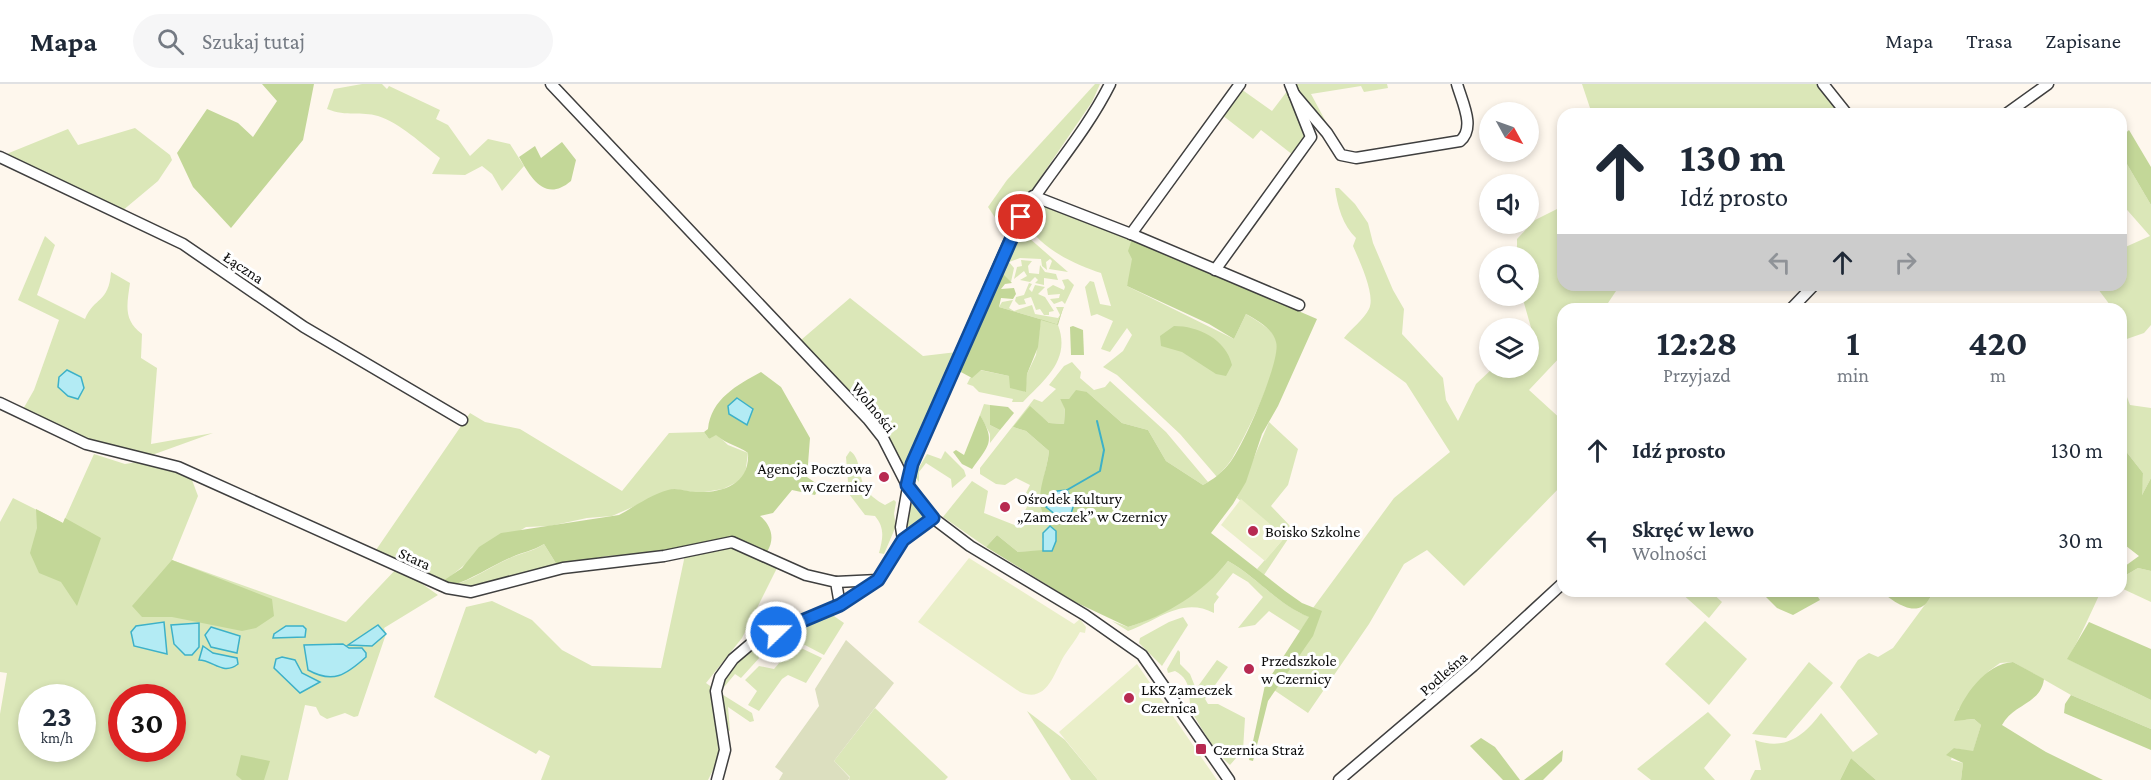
<!DOCTYPE html>
<html lang="pl">
<head>
<meta charset="utf-8">
<style>
  :root { --surface:#fff; --page:#f6f6f7; --text:#1f2937; --muted:#747a83; --line:#e0e1e3 }
  body { margin:0; font-family:"Crimson Pro",serif; background:var(--page); color:var(--text); height:100vh; display:flex; flex-direction:column; font-size:22px; white-space:nowrap }
  * { box-sizing:border-box; margin:0 }
  p { font-size:20px; color:var(--muted) }
  .icon { flex:none; width:33px; height:33px; fill:none; stroke:currentColor; stroke-width:2; stroke-linecap:round; stroke-linejoin:round }
  .map { position:relative; flex:1; overflow:hidden }
  .side { position:absolute; left:1557px; top:219px; width:570px; height:294px; display:flex; flex-direction:column; background:var(--surface); border-radius:18px; box-shadow:0 3px 9px #0003 }
  .side>* { flex:none }
  .hud { position:absolute; left:1557px; top:24px; width:570px; height:183px; border-radius:18px; box-shadow:0 3px 9px #0003; background:#fff; color:var(--text); overflow:hidden }
  .needle { width:39px; rotate:130deg }
  .fabs { position:absolute; left:1479px; top:18px; display:grid; gap:12px }
  .fabs a { display:grid; place-items:center; width:60px; height:60px; border-radius:50%; background:var(--surface); box-shadow:0 3px 9px #0003; font-size:30px }
  .speed { position:absolute; left:18px; top:600px; display:flex; gap:12px; font-size:30px; font-weight:700; text-align:center }
  .speed>* { display:grid; place-content:center; width:78px; height:78px; border-radius:50%; background:var(--surface); box-shadow:0 3px 9px #0003; line-height:1 }
  .speed small { font-size:15px; font-weight:400 }
  .speed .limit { border:9px solid #d22; background:#fff; color:#111 }
  .pin { position:absolute; display:grid; place-items:center; width:51px; height:51px; color:#fff; margin:-26px; border:3px solid #fff; border-radius:50%; box-shadow:0 2px 6px #0007 }
  .me { position:absolute; width:66px; margin:-33px; rotate:68deg; stroke-linejoin:round; filter:drop-shadow(0 0 4px #0008) }
  .turn { display:flex; align-items:center; gap:21px; height:126px; padding:0 24px; font-size:27px }
  .turn .icon { width:78px; height:78px; stroke-width:2.5 }
  .turn b { display:block; font-size:42px; line-height:51px }
  .lanes { display:flex; align-items:center; height:57px; padding:0 24px; background:#0003; justify-content:center; gap:30px; direction:ltr }
  .lanes .off { opacity:.35 }
  .eta { display:flex; justify-content:space-evenly; align-items:center; height:102px; text-align:center }
  .eta b { font-size:36px; font-weight:700; line-height:42px }
  ul { padding:0; list-style:none }
  li { display:flex; align-items:center; gap:18px; height:90px; padding:0 24px }
  li div { flex:1 }
  li b { display:block; font-size:22px }
  li em { font-style:normal }
  header { display:flex; align-items:center; gap:36px; box-sizing:border-box; height:84px; padding:0 30px; background:var(--surface); border-bottom:2px solid var(--line) }
  header strong { font-size:28px }
  nav { display:flex; gap:33px; margin-inline-start:auto; font-size:21px }
  .search { width:420px; height:54px; background:var(--page); display:flex; align-items:center; gap:15px; box-sizing:border-box; padding:0 21px; border-radius:33px; color:var(--muted); font-size:22px }
  .map>svg:first-child { display:block }
</style>
</head>
<body>
<header>
<strong>Mapa</strong>
<div class="search"><svg class="icon" aria-label="search" viewBox="0 0 24 24"><circle cx="10" cy="10" r="6"/><path d="M15 15l6 6"/></svg>Szukaj tutaj</div>
<nav><a>Mapa</a><a>Trasa</a><a>Zapisane</a></nav>
</header>
<div class="map">
<svg width="2151" height="696" viewBox="0 0 2151 696">
  <rect width="100%" height="100%" fill="#fef7ed"/>
  <!-- green -->
  <g fill="#dbe7b8" fill-rule="evenodd">
    <path d="M362,0H382L387,5L389,2L440,26L436,35L448,41L470,72L488,55L510,60L524,82L502,107L492,90L482,82L465,91L432,90L440,74C422,60 400,39 378,32C361,27 347,33 327,25L334,5Z"/>
    <path d="M1095,0H1100L1092,18L1004,147L988,123L1007,96Z"/>
    <path d="M1293,0H1387L1388,4L1364,8L1361,2L1311,10L1326,38L1323,39Z"/>
    <path d="M1582,0H1823L1847,30H1592Z"/>
    <path d="M1241,5L1272,27L1288,6L1306,51L1293,71L1261,46L1253,55L1222,31Z"/>
    <path d="M135,44L170,71L172,76L158,97L122,127L4,71L68,45L78,61Z"/>
    <path d="M2121,70L2151,121V241L2144,249L2121,257V225H2106L2110,221L2095,201H2121V165L2150,152L2121,119Z"/>
    <path d="M1335,104H1339L1355,120L1368,139L1373,159L1393,206L1404,225L1402,250L1443,294L1446,316L1458,337L1476,300L1493,284H1528L1529,258L1534,254L1522,212H1528V172H1517V155L1535,136L1563,122V201H1620L1604,225H1563V270L1529,306L1563,337V400L1464,502L1427,466L1404,480L1369,540L1308,629L1274,606L1294,577L1313,524L1394,414L1450,368L1406,299L1344,254C1351,245 1364,235 1369,225C1376,211 1359,176 1353,162L1356,154C1343,142 1337,121 1335,104Z"/>
    <path d="M1034,118L1132,155V187L1127,202L1234,255L1246,230C1257,237 1273,245 1277,258C1282,279 1246,351 1234,371C1230,380 1223,385 1217,393L1180,350L1117,291L1103,283L1123,267L1132,251L1127,244L1110,268L1101,265L1113,237L1097,230L1091,232L1085,203L1090,197L1094,198L1100,220L1111,222L1101,189C1075,181 1035,162 1025,135Z"/>
    <path d="M1019,147H1021L1068,188L1049,185L1052,177L1050,175L1046,178L1047,186L1042,182L1041,175L1020,174L1009,178L1014,184L1011,198L998,192Z"/>
    <path d="M45,152L55,161L37,211L85,235C94,213 109,219 111,188L130,199C127,221 123,236 142,250L141,274L157,284L151,360L213,349L152,371L110,365L22,327L34,306L59,236L18,216Z"/>
    <path d="M1021,176L1032,177L1028,182L1029,189L1039,190L1040,181L1045,188L1056,190L1058,196L1044,194V201L1035,199L1038,196L1035,193L1030,198L1020,196L1027,192L1024,187L1014,195L1017,183L1022,182Z"/>
    <path d="M1068,195L1074,201L1065,220L1062,217L1054,220L1050,215L1059,214L1060,210L1048,211L1047,205L1053,201L1064,206L1065,203L1062,196Z"/>
    <path d="M1029,199L1032,200L1029,205L1032,208L1035,201L1045,203L1038,210L1045,213L1054,227L1049,228V231H1044L1040,225L1036,226L1031,213L1024,215L1026,220L1019,221L1015,217L1016,213L1024,211Z"/>
    <path d="M850,214L923,272L957,268L907,380L901,379L801,256Z"/>
    <path d="M1013,216L1009,224L1014,227L1032,221L1035,230L1058,234L1060,231L1056,223H1064L1057,240L999,223L1002,218Z"/>
    <path d="M1041,235L1058,241C1071,276 1045,295 1023,318H1012L1013,315L979,308L973,302L967,300L970,294L980,286L1009,292L1025,308L1027,290L1036,271Z"/>
    <path d="M1072,278L1081,288L1080,294L1094,306L1105,303L1110,297L1166,348L1208,398L1203,401L1166,377L1148,346L1122,339L1087,308L1069,315H1060L1065,324L1064,340L1049,339L1043,334L1013,343L1026,347L1049,367C1046,393 1033,419 1050,442L1042,455L1043,467L1018,468L997,451L986,463L943,433L972,397L988,407L984,429L1017,442L1029,419L1024,413L1030,401L1016,394L1005,401L996,400L980,390V384L1034,315L1042,318L1056,305L1049,301L1064,282Z"/>
    <path d="M2121,297L2130,321L2151,324V394L2141,413L2143,389L2121,361Z"/>
    <path d="M984,320L990,321V341L1000,346L990,359V350L980,331Z"/>
    <path d="M470,329L485,338L520,345L622,407L669,349L704,348L709,355L716,350L728,361L748,369L745,391L741,396L723,405L698,409L674,405L612,432L587,434L550,442L526,443L468,478L440,501L376,466Z"/>
    <path d="M1269,338L1298,365L1288,401L1271,422L1294,446L1264,491L1257,485L1285,453L1237,414Z"/>
    <path d="M850,367C860,373 859,391 864,402C868,410 877,417 885,421L894,416L896,418L894,430L896,442L884,470L879,469C883,454 885,444 875,432L865,431L849,410L846,373Z"/>
    <path d="M945,367L964,386L966,392L952,404L951,395L926,379L919,388V398L914,392L927,370L941,375Z"/>
    <path d="M94,370L125,380L137,378L163,383L192,396L198,412L172,476L346,538L398,483L438,511L384,544L386,550L358,632L354,633L345,629L327,635L320,631L316,623L305,621L288,696H0V630L7,589L0,588V438L13,414L63,439ZM32,614H82V664H32ZM122,614H172V664H122Z"/>
    <path d="M913,419L924,432V436L912,446L906,442L907,423Z"/>
    <path d="M544,460L557,481L471,504L451,502C472,496 488,484 508,475C520,469 532,468 544,460Z"/>
    <path d="M731,461L778,482L742,554L706,599L713,604L721,666L717,686L714,684L708,696H541L550,672L539,666L536,670L434,613L466,523L492,517L532,536L562,566L592,582L661,584L685,471Z"/>
    <path d="M1228,477C1257,493 1278,521 1310,533L1300,547L1269,527L1255,541L1238,544L1263,513L1248,498L1233,489L1216,510L1219,513L1214,520V529C1182,512 1157,537 1128,547L1112,537L1128,543C1161,533 1208,504 1228,477Z"/>
    <path d="M2138,484L2151,487V518L2121,504V494Z"/>
    <path d="M1679,507H1710L1722,518L1709,534Z"/>
    <path d="M1935,507H2101C2091,529 2080,553 2068,575L2151,616V645L2071,611L2013,578L2000,579L1989,587L1958,626L1966,636L1974,635L1981,641L1973,668L1954,664L1951,676L1963,679L1961,696H1876L1851,674L1840,696H1750L1755,686H1761L1755,656C1785,667 1804,652 1821,629L1853,668L1878,650L1840,603L1858,576L1869,569L1878,573L1893,564Z"/>
    <path d="M831,530L844,539L824,571L805,561L778,569L761,568L757,561Z"/>
    <path d="M1183,533L1188,541L1162,582L1139,559L1140,554L1169,538Z"/>
    <path d="M1705,537L1747,575L1709,621L1665,580Z"/>
    <path d="M751,564L761,572L741,594L735,590L724,603L722,600L726,590Z"/>
    <path d="M801,564L822,574L806,599L788,591L782,595L759,627L748,621L757,607L745,596L759,582L774,585L787,570Z"/>
    <path d="M1178,566L1180,568V580L1190,590L1196,605L1217,576L1228,583L1205,615L1208,620H1218L1245,634L1243,666L1230,681C1215,668 1203,647 1193,630C1186,616 1195,597 1175,587L1168,589L1167,585Z"/>
    <path d="M1809,578L1833,599L1786,654L1752,650Z"/>
    <path d="M720,609L752,629L754,637L750,638L728,623L730,647L725,644Z"/>
    <path d="M875,624L948,693L945,696H849L850,693L834,677Z"/>
    <path d="M1027,627L1065,656L1098,696H1071Z"/>
    <path d="M1708,628L1731,651L1704,684L1715,696H1651L1637,685Z"/>
  </g>
  <!-- forest -->
  <g fill="#c3d798">
    <path d="M262,0H314L303,56L231,144L193,103L177,69L207,25L238,39L253,53L277,17Z"/>
    <path d="M2129,46L2151,83V121L2121,70V53Z"/>
    <path d="M562,58L576,76L571,97C545,119 531,94 519,73L535,62L541,74Z"/>
    <path d="M1132,155L1317,235L1278,322L1262,350L1246,398L1233,420L1211,449L1285,507L1302,519L1322,527L1313,552L1268,617L1253,677L1249,676L1265,601L1309,533C1278,521 1257,493 1228,477C1204,508 1166,532 1128,543L1073,517L986,463L997,451L1018,468L1043,466V449L1050,442C1030,416 1046,396 1049,367L1026,347L1013,343L1030,322L1049,339L1064,340L1065,325L1060,315H1069L1076,306L1087,308L1122,339L1148,346L1166,377L1203,401C1214,395 1220,390 1228,381C1241,368 1282,275 1276,258C1273,245 1257,236 1246,230L1234,255L1209,240L1127,202L1132,175L1128,167Z"/>
    <path d="M1004,191L1012,199L1005,200L1001,205L1014,204L1016,210L1013,215L1001,214L999,223L1057,240L1063,224L1058,241L1041,236L1038,263L1027,290L1026,308L1010,304L1009,292L981,286L972,294L959,287L944,323L939,321L961,274L967,271L990,220L998,192Z"/>
    <path d="M1073,242L1083,246L1084,271H1071L1070,243Z"/>
    <path d="M1174,242C1198,242 1226,255 1232,281L1226,292L1216,290L1182,268L1161,262L1160,252Z"/>
    <path d="M761,288L781,303L810,354L807,393L820,402L815,411L792,406L773,429L760,432C772,442 775,455 767,468L734,455L662,469L607,472L557,481L544,460C533,467 523,468 512,473C491,482 473,495 451,502L443,497L462,484L479,463L501,449L619,431C634,423 652,410 668,406C677,403 687,408 696,408C723,409 750,400 748,369C737,361 728,361 716,351L709,355L704,348L708,345C711,315 737,301 761,288Z"/>
    <path d="M990,321L1008,323L1014,329L1000,346L990,341Z"/>
    <path d="M980,331C996,358 989,361 972,385L962,380L953,368L956,366L964,371Z"/>
    <path d="M2121,361L2143,389L2142,411L2151,394V487L2138,484L2121,494V485L2139,472L2121,458Z"/>
    <path d="M36,425L63,439L65,434L101,454L77,522L61,498L39,489L30,469L37,444Z"/>
    <path d="M172,476L272,515L274,532L256,544L242,547L172,533H142L132,522Z"/>
    <path d="M1760,507H1814L1820,516L1793,531L1777,524Z"/>
    <path d="M1880,507H1935C1931,511 1927,520 1923,522C1909,531 1890,514 1880,507Z"/>
    <path d="M2089,538L2151,565V616L2067,575Z"/>
    <path d="M2013,578L2044,595C2041,620 2013,620 2002,641L2046,668L2103,696H1961L1963,679L1946,671L1954,664L1973,667L1981,641L1974,635L1954,637C1963,612 1985,580 2013,578Z"/>
    <path d="M2071,611L2151,645V666L2064,629L2065,620Z"/>
    <path d="M1481,654L1495,663L1520,696H1503L1470,662Z"/>
    <path d="M1563,666L1562,677L1543,696H1524Z"/>
    <path d="M241,671L270,677L264,696H242L236,691Z"/>
    <path d="M1851,674L1876,696H1840Z"/>
  </g>
  <!-- cemetery -->
  <path fill="#dcdfbf" d="M846,556L894,599L834,677L850,694L848,696H779L783,689L775,683L819,622L815,605Z"/>
  <!-- pitch -->
  <g fill="#eaefc9">
    <path d="M1241,415L1285,453L1265,477L1221,441Z"/>
    <path d="M969,474L1074,540L1080,535L1086,543L1085,549L1080,548C1076,556 1069,564 1064,572C1054,589 1047,620 1020,608L918,538Z"/>
    <path d="M1137,580L1217,696H1098L1059,648Z"/>
  </g>
  <!-- water -->
  <g fill="#b3ebf4" stroke="#3db1c8" stroke-width="1.5">
    <path d="M67,286L81,293L84,304L78,315L68,312L58,303L59,293Z"/>
    <path d="M737,314L753,325L747,341L729,330L728,322Z"/>
    <path d="M1067,406L1074,420L1069,436L1056,431L1046,423L1057,407Z"/>
    <path d="M1050,442L1056,447V457L1052,467H1043V449Z"/>
    <path d="M164,538L167,570L134,562L131,548L136,542Z"/>
    <path d="M199,539V563L192,571H185L174,560L171,541Z"/>
    <path d="M378,541L386,550L372,562L348,561Z"/>
    <path d="M286,542H303L306,545L305,553L273,554L274,550Z"/>
    <path d="M211,543L240,552L237,569L211,563L205,551Z"/>
    <path d="M343,560L349,564H362L366,569V573C346,591 333,600 308,586L304,561Z"/>
    <path d="M203,562L213,569L237,574L238,580C223,592 213,576 199,576Z"/>
    <path d="M282,573L295,576L302,589L320,598L300,609L274,584L276,575Z"/>
  </g>
  <g fill="none" stroke-linecap="round" stroke-linejoin="round">
    <!-- stream -->
    <path stroke="#3db1c8" stroke-width="2" d="M1067,406L1100,387L1104,366L1097,337"/>
    <!-- minor casing -->
    <g stroke="#3f3f3f" stroke-width="13">
      <g id="minor">
        <path d="M551,0L868,335L883,354L907,401L933,434L970,462L1085,531L1142,571L1229,696"/>
        <path d="M1823,0L1847,30"/>
        <path d="M1294,10L1327,49L1341,71L1356,74L1460,57C1476,44 1462,18 1457,0"/>
        <path d="M2006,30L2048,0"/>
        <path d="M0,73L183,160L304,243L462,336"/>
        <path d="M1033,112L1131,150L1299,221"/>
        <path d="M1131,150L1240,0"/>
        <path d="M1215,186L1311,53L1290,0"/>
        <path d="M1791,225L1814,201"/>
        <path d="M0,319L86,360L178,383L447,504L471,508L563,484L664,472L732,458L806,491L836,498L840,521"/>
        <path d="M903,456L933,434"/>
        <path d="M836,498L878,496"/>
        <path d="M717,696L725,666L716,607L720,593L733,575L753,558L840,521L878,496L903,456L901,443L912,380L1018,138C1047,91 1085,50 1110,0"/>
        <path d="M1339,696L1473,582L1563,499"/>
      </g>
    </g>
    <!-- minor -->
    <use href="#minor" stroke="#fff" stroke-width="10"/>
  </g>
  <g fill="none" stroke-linecap="round" stroke-linejoin="round">
    <!-- route casing -->
    <g stroke="#114b97" stroke-width="15">
      <path id="route" d="M776,548L840,521L878,496L903,456L933,434L907,401L912,380L1021,133"/>
    </g>
    <!-- route -->
    <use href="#route" stroke="#1a73e8" stroke-width="10"/>
  </g>
  <!-- markers -->
  <g fill="#b72a52" stroke="#fff" stroke-width="2">
    <circle cx="884" cy="393" r="6"/>
    <circle cx="1005" cy="423" r="6"/>
    <circle cx="1253" cy="447" r="6"/>
    <circle cx="1249" cy="585" r="6"/>
    <circle cx="1129" cy="614" r="6"/>
    <rect x="1195" y="659" width="12" height="12" rx="3"/>
  </g>
  <g text-anchor="middle" stroke-width="6" stroke-linejoin="round" paint-order="stroke">
    <!-- street labels -->
    <g font-size="16" fill="#0c0c0c" stroke="#fff">
      <text transform="translate(244 183) rotate(34)" y="6">Łączna</text>
      <text transform="translate(874 323) rotate(51)" y="6">Wolności</text>
      <text transform="translate(415 474) rotate(24)" y="6">Stara</text>
      <text transform="translate(1443 589) rotate(-41)" y="6">Podleśna</text>
    </g>
    <!-- poi labels -->
    <g font-size="16" fill="#0c0c0c" stroke="#fff" text-anchor="start">
      <text x="872" y="390" text-anchor="end">Agencja Pocztowa<tspan x="872" dy="18">w Czernicy</tspan></text>
      <text x="1017" y="420">Ośrodek Kultury<tspan x="1017" dy="18">„Zameczek” w Czernicy</tspan></text>
      <text x="1265" y="453">Boisko Szkolne</text>
      <text x="1261" y="582">Przedszkole<tspan x="1261" dy="18">w Czernicy</tspan></text>
      <text x="1141" y="611">LKS Zameczek<tspan x="1141" dy="18">Czernica</tspan></text>
      <text x="1213" y="671">Czernica Straż</text>
    </g>
  </g>
</svg>
<div class="fabs">
<a><svg class="needle" viewBox="-14 -14 28 28"><path d="M0-13l5 13h-10z" fill="#e53935"/><path d="M0 13l5-13h-10z" fill="#747a83"/></svg></a>
<a><svg class="icon" aria-label="sound" viewBox="0 0 24 24"><path d="M4 9h4l5-4v14l-5-4H4zM17 9q2 3 0 6"/></svg></a>
<a><svg class="icon" aria-label="search" viewBox="0 0 24 24"><circle cx="10" cy="10" r="6"/><path d="M15 15l6 6"/></svg></a>
<a><svg class="icon" aria-label="layers" viewBox="0 0 24 24"><path d="M12 4l9 5-9 5-9-5zM3 14l9 5 9-5"/></svg></a>
</div>
<div class="speed"><div>23<small>km/h</small></div><div class="limit">30</div></div>
<div class="pin" style="left:1021px;top:133px;background:#d93025"><svg class="icon" aria-label="arrive" viewBox="0 0 24 24"><path d="M6 21V4h12l-3 4 3 4H6"/></svg></div>
<svg class="me" style="left:776px;top:548px" viewBox="-20 -20 40 40"><circle r="17" fill="#1a73e8" stroke="#fff" stroke-width="3"/><path d="M0-11L8 9 0 5-8 9z" fill="#fff"/></svg>
<div class="hud">
<div class="turn"><svg class="icon" aria-label="ahead" viewBox="0 0 24 24"><path d="M12 20V5M6 11l6-6 6 6"/></svg><div><b>130 m</b>Idź prosto</div></div>
<div class="lanes"><svg class="icon off" aria-label="left" viewBox="0 0 24 24"><path d="M17 20v-9H6M10 6l-5 5 5 5"/></svg><svg class="icon" aria-label="ahead" viewBox="0 0 24 24"><path d="M12 20V5M6 11l6-6 6 6"/></svg><svg class="icon off" aria-label="right" viewBox="0 0 24 24"><path d="M7 20v-9h11M14 6l5 5-5 5"/></svg></div>
</div>
<section class="side">
<div class="eta">
<div><b>12:28</b><p>Przyjazd</p></div>
<div><b>1</b><p>min</p></div>
<div><b>420</b><p>m</p></div>
</div>
<ul>
<li><svg class="icon" aria-label="ahead" viewBox="0 0 24 24"><path d="M12 20V5M6 11l6-6 6 6"/></svg><div><b>Idź prosto</b></div><em>130 m</em></li>
<li><svg class="icon" aria-label="left" viewBox="0 0 24 24"><path d="M17 20v-9H6M10 6l-5 5 5 5"/></svg><div><b>Skręć w lewo</b><p>Wolności</p></div><em>30 m</em></li>
</ul>
</section>
</div>
</body>
</html>
